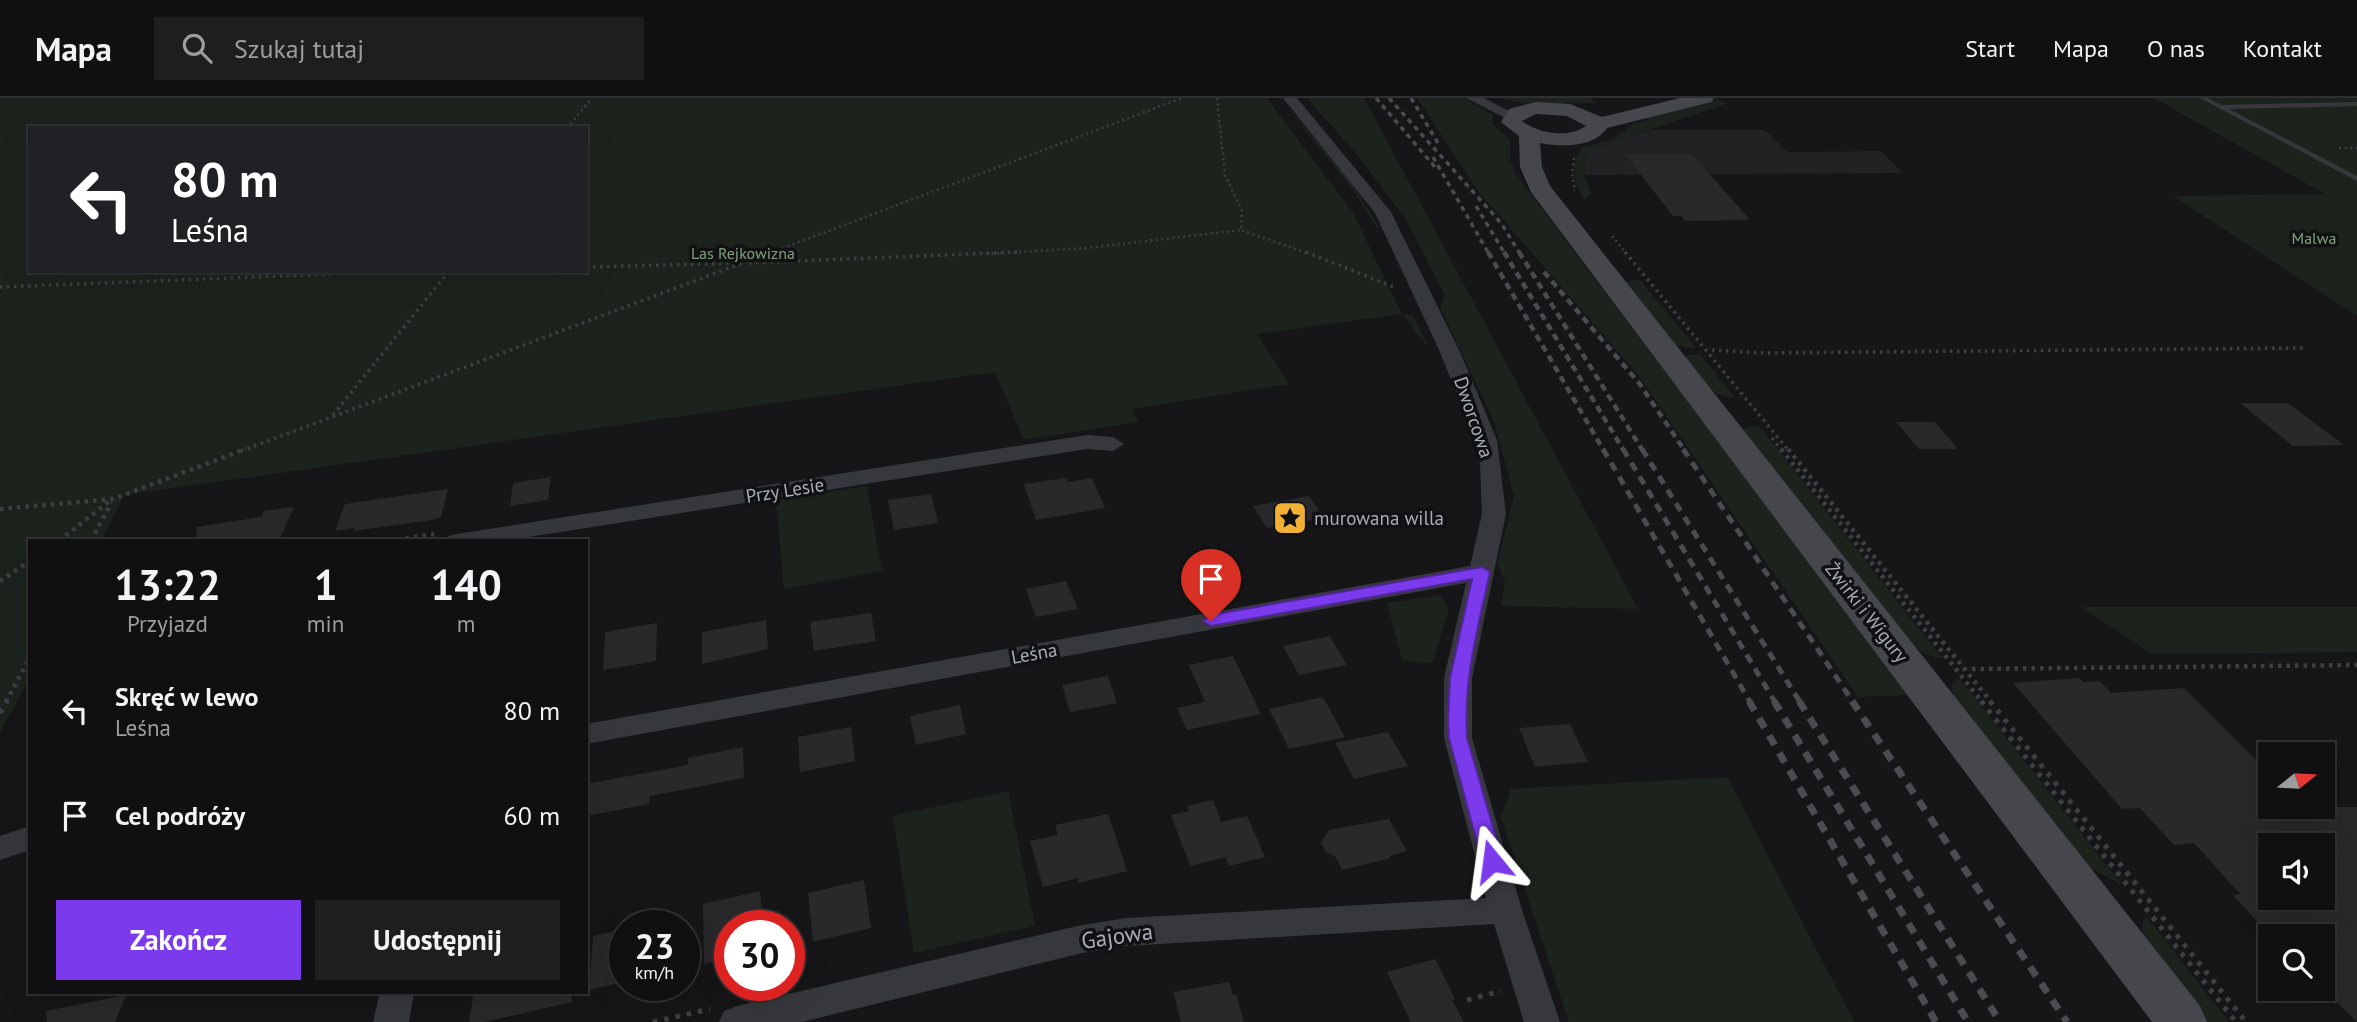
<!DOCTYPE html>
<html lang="pl">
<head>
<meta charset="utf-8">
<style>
  :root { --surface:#101012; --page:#1e1e20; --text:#f1f3f6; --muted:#9c9d9f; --line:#303032; --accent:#7c3aed }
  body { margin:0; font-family:"PT Sans",sans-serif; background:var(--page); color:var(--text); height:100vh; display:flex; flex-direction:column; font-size:26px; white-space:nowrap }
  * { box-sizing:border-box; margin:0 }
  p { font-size:23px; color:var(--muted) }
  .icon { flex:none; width:38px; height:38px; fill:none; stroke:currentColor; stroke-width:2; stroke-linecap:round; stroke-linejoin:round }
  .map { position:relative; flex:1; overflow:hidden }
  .details { position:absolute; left:28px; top:441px; width:560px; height:455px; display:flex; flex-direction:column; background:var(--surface); border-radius:0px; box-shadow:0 7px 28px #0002,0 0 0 2px var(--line) }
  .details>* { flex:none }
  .top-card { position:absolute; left:28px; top:28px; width:560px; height:147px; border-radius:0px; box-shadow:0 7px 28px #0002,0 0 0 2px var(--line); background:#202124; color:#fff; overflow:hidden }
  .needle { width:46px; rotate:72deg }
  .buttons { position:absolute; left:2258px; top:644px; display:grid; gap:14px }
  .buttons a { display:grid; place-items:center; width:77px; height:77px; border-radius:0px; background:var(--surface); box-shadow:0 7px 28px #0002,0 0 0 2px var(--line); font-size:35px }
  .speed { position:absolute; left:609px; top:812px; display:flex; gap:14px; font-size:35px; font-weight:700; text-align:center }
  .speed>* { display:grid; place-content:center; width:91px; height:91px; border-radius:50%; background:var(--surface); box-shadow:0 7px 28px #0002,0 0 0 2px var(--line); line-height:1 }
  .speed small { font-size:18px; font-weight:400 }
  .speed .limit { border:10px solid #d22; background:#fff; color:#111 }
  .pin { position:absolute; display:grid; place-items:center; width:60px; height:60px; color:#fff; margin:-72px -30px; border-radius:50% 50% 50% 0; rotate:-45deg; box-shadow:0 0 7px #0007 }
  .pin .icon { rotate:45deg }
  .me { position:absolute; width:77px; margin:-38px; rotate:344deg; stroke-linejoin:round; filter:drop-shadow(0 0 5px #0008) }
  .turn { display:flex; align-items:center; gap:24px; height:147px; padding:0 28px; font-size:32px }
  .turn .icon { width:91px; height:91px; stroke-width:2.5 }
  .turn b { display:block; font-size:49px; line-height:60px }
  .eta { display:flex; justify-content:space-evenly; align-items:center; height:119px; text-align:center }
  .eta b { font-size:42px; font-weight:600; line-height:49px }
  .primary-button { display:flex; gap:14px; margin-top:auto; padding:14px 28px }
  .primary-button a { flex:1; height:80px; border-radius:0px; background:var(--accent); color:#fff; font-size:28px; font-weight:600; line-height:80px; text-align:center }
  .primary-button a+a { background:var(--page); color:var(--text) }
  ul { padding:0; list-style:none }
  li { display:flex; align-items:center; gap:21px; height:105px; padding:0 28px }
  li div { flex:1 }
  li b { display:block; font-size:26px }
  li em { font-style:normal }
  header { display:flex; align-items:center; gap:42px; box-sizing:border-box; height:98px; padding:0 35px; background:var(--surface); border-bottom:2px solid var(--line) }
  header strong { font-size:33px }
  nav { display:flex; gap:38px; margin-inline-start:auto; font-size:24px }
  .search { width:490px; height:63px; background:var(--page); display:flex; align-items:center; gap:18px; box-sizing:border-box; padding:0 24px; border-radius:0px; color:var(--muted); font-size:26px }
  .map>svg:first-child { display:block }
</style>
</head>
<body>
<header>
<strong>Mapa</strong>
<div class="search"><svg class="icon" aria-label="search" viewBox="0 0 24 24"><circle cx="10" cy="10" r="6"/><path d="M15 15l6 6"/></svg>Szukaj tutaj</div>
<nav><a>Start</a><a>Mapa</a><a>O nas</a><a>Kontakt</a></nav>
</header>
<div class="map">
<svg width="2357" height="924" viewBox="0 0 2357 924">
  <rect width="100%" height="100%" fill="#161618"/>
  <!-- built -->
  <path fill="#222225" d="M1650,32H1765L1787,54L1881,53L1903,75L1584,77L1587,55L1592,51Z"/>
  <!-- green -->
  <g fill="#1c231d" fill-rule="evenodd">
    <path d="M0,0H1267L1352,113L1402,216L1413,217L1429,251L1402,216L1257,236L1289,286L1132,311L1138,324L1024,342L995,274L124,397L101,443H30V579L0,635ZM30,30H586V173H30Z"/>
    <path d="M1279,0L1344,74L1379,129L1377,130L1351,89Z"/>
    <path d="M1307,0H1364L1638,511L1501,508L1505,483L1497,466L1514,398L1495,326L1440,209L1445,197L1407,123L1360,60Z"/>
    <path d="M1417,0H1464L1493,17L1492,26L1510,42V62L1516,77L1911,597L1858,599L1639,278L1478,93Z"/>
    <path d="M1495,0H1589L1596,5L1531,6Z"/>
    <path d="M2154,0H2357V218L2173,98L2325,96Z"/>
    <path d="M1716,1L1729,5L1592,51L1587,55L1584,77L1591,97L1584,101C1574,86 1569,64 1583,49L1611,42L1633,26L1649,22L1643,19Z"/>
    <path d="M1639,181L1696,250L1676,248L1624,185Z"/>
    <path d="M1687,257H1701L1734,299C1709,300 1699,278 1685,260Z"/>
    <path d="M1759,328L1943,561L1924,556L1912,546L1743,334L1745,329Z"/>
    <path d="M867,388L882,473L784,491L776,402Z"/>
    <path d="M1440,497L1449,511L1432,566L1402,562L1387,505Z"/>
    <path d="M2081,509H2357V554L2152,556Z"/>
    <path d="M1960,581L2122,787L2086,768L1953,600L1952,586Z"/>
    <path d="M1727,679L1854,924H1569L1501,719L1511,691Z"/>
    <path d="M1008,693L1035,828L914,855L893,718Z"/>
    <path d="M2147,819L2229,924H2206L2142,842L2143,823Z"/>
  </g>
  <!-- building -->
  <g fill="#29292c" fill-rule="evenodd">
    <path d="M1625,56H1692L1750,122L1685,123L1681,118H1673Z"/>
    <path d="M2240,305H2288L2344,347L2293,348Z"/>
    <path d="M1896,324H1935L1958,351H1919Z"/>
    <path d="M551,379L548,402L510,408L513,385Z"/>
    <path d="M1066,380L1068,384L1092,380L1105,410L1036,422L1024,386Z"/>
    <path d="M448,391L441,419L432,422L353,433L355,430L335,433L345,406Z"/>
    <path d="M931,396L938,425L894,432L888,402Z"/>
    <path d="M1309,398L1324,420L1267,430L1253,408Z"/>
    <path d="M294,409L279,443H197L196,429L261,419L264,413Z"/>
    <path d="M1066,483L1078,511L1036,519L1026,491Z"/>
    <path d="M871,515L876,543L814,553L810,524Z"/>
    <path d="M766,522L768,551L702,566V534Z"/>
    <path d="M657,525L656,563L603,572L605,534Z"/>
    <path d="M1330,538L1347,567L1299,577L1283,548Z"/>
    <path d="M1233,558L1261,616L1187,632L1177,610L1205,604L1189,567Z"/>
    <path d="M1108,578L1117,605L1070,614L1062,587Z"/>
    <path d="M2080,580L2083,584L2100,583L2111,595L2184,590L2270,676V709H2357V924L2322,889V838H2270L2233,797L2240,796L2194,745L2174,747L2140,710L2122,711L2013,585ZM2270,747H2322V800H2270Z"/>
    <path d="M1323,599L1345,639L1289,651L1269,611Z"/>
    <path d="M960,607L966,636L916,647L910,618Z"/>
    <path d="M1570,626L1588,664L1535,669L1519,630Z"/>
    <path d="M851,629L855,663L800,674L798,639Z"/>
    <path d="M1388,634L1408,668L1354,681L1335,645Z"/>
    <path d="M743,649L744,680L650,698L649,706L586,718V686L688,667V660Z"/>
    <path d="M1213,702L1221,724L1247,718L1265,759L1229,768L1226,759L1190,768L1171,717L1189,713L1187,708Z"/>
    <path d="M1108,716L1127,773L1078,785V780L1043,789L1030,743L1058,737L1055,727Z"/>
    <path d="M1389,721L1407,753L1390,758L1391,760L1342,772L1335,758L1326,754L1321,745L1329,732Z"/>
    <path d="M864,782L871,830L813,844L808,795Z"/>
    <path d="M760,793L763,828H730V860L704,866L703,806Z"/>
    <path d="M625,831V884L589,892L593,838Z"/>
    <path d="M1435,861L1455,901L1452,902L1464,924H1411L1387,874Z"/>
    <path d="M1229,884L1233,897L1236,896L1244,924H1181L1173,894Z"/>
    <path d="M474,894H571L572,904L485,924H469Z"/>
    <path d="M126,897L115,924H47L46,913Z"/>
  </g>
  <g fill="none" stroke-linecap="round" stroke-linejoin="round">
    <!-- path-far3 -->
    <g stroke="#3d3f44" stroke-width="2.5" stroke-dasharray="2 3.5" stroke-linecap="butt">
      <path d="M1217,0L1225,77L1242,113L1241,132L1310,156"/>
      <path d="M567,30L592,0"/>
      <path d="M2339,50H2357"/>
      <path d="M1574,60L1572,76L1575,93"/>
      <path d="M1612,138L1627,156"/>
      <path d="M767,156L1182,0"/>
      <path d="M986,156L1087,150L1241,132"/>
    </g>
    <!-- path-far2 -->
    <g stroke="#3d3f44" stroke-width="3.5" stroke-dasharray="2.5 4.5" stroke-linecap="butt">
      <path d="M1306,154L1396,190"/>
      <path d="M1625,154L1789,353"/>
      <path d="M749,165L1017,154"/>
      <path d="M586,169L741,165"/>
      <path d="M0,189L409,173"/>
      <path d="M1712,252L1764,255L2304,250"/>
      <path d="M333,317L449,173"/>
      <path d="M1772,340L1782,353"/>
      <path d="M241,353L772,154"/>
    </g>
    <!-- path-far1 -->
    <g stroke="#3d3f44" stroke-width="4.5" stroke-dasharray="3.5 5" stroke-linecap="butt">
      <path d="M1781,351L1982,604"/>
      <path d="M1788,351L1991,604"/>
      <path d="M0,411L113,401L246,351"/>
      <path d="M59,443L112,401"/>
      <path d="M91,443L111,405"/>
      <path d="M389,443L434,436"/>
      <path d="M0,483L30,463"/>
      <path d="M1972,571L2357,567"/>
      <path d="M6,604L30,559"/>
    </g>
    <!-- path -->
    <g stroke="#3d3f44" stroke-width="5" stroke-dasharray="4.5 7" stroke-linecap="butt">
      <path d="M1981,603L2236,924"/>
      <path d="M1990,603L2246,924"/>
      <path d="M0,615L7,603"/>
      <path d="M1467,902L1501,893"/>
      <path d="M653,924L710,911"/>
    </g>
    <!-- service -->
    <path fill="#37383d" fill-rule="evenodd" d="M2200,0H2208L2221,7L2357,4V8L2229,11L2357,78V83Z"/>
    <!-- minor -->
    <g fill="#37383d" fill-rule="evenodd">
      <path d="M1283,0H1297L1391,114L1460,254L1497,342L1506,416L1472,580V640L1522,812L1560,924H1524L1494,826L1126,848L1082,855L802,924H719L724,913L737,908L1082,827L1126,820L1486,800L1444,640V580L1466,485L586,646V626L1470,468L1482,416L1480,367L1475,342L1440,254L1375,115Z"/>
      <path d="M1466,0H1484L1519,18L1507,21Z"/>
      <path d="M1087,337L1113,339L1124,346L1113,353L1087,351L504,443H445L448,438L457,436Z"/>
      <path d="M30,728V752L0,762V738Z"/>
      <path d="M380,894H414L409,924H373Z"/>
    </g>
    <!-- secondary -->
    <path fill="#45474d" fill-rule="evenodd" d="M1680,0H1714L1711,4L1607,30C1594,50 1561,49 1540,45L1542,69L1550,88L2200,908L2207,924H2152L1531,94L1520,69L1519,38L1501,24L1509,11L1536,4L1570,6L1602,19ZM1536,16L1567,18L1586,28C1568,41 1538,35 1522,23Z"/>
    <!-- rail-far3 -->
    <g stroke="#4a4c52" stroke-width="3.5" stroke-dasharray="5 4.5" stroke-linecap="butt">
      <path d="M1376,0L1435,69"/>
      <path d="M1389,0L1501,125L1520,156"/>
      <path d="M1411,0L1438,45"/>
      <path d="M1433,59L1489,156"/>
      <path d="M1476,108L1505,156"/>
    </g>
    <!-- rail-far2 -->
    <g stroke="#4a4c52" stroke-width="4.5" stroke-dasharray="7 5" stroke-linecap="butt">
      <path d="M1488,154L1604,353"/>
      <path d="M1504,154L1624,353"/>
      <path d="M1519,154L1643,353"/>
      <path d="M1544,174L1639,285L1685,353"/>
    </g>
    <!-- rail-far1 -->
    <g stroke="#4a4c52" stroke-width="5" stroke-dasharray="9 7" stroke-linecap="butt">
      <path d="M1603,351L1750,604"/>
      <path d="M1623,351L1775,604"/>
      <path d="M1642,351L1800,604"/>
      <path d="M1683,351L1853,604"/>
    </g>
    <!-- rail -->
    <g stroke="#4a4c52" stroke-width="7" stroke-dasharray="11 9" stroke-linecap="butt">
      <path d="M1749,603L1936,924"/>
      <path d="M1774,603L1968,924"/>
      <path d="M1799,603L2000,924"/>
      <path d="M1852,603L2067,924"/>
    </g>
  </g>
  <!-- route -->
  <path fill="#7c3aed" stroke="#51269a" stroke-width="2" d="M1482,469L1490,474C1478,529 1463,583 1467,640L1503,763L1500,769H1485L1482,763L1449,640L1448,623L1450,580L1472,481L1211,528L1203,523L1211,517Z"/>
  <!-- icons -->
  <defs>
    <g id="sight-square" transform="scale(1.75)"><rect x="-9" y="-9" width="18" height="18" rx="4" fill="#f2b134" stroke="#111113"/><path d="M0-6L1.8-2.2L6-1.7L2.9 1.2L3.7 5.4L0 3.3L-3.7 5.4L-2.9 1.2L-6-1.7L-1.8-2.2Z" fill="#111"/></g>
  </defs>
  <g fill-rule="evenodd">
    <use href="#sight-square" x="1290" y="420"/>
  </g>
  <g text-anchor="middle" stroke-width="7" stroke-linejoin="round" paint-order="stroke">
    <!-- far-park labels -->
    <g font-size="16" fill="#7fa381" stroke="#111113">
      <text x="2314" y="146">Malwa</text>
      <text x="743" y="161">Las Rejkowizna</text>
    </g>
    <!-- street labels -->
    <g font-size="19" fill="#a8adb8" stroke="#111113">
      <text transform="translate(1474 319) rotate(71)" y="7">Dworcowa</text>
      <text transform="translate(785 392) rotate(-9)" y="7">Przy Lesie</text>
      <text transform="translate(1867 514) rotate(52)" y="7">Żwirki i Wigury</text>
      <text transform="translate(1034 555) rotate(-10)" y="7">Leśna</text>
    </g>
    <!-- poi labels -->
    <g font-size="19" fill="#a8adb8" stroke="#111113" text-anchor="start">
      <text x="1314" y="427">murowana willa</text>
    </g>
    <!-- near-street labels -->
    <g font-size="23" fill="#a8adb8" stroke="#111113">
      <text transform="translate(1117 838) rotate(-8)" y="8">Gajowa</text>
    </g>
  </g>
</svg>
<div class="buttons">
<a><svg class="needle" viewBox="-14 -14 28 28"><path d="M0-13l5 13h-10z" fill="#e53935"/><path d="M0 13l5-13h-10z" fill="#9c9d9f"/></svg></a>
<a><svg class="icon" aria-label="sound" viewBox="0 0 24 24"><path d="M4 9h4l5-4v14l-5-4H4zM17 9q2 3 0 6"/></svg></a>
<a><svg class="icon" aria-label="search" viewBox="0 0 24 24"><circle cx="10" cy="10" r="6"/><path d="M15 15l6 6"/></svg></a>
</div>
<div class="speed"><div>23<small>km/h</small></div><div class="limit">30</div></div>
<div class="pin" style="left:1211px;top:523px;background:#d93025"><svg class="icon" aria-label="arrive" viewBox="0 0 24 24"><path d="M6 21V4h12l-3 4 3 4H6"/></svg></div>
<svg class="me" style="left:1492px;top:763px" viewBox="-20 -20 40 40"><path d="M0-17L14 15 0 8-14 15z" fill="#7c3aed" stroke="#fff" stroke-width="4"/></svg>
<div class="top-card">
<div class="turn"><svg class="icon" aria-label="left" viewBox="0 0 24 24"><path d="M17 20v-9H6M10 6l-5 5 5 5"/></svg><div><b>80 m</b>Leśna</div></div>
</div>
<section class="details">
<div class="eta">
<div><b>13:22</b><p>Przyjazd</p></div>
<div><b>1</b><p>min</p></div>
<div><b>140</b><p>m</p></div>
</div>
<ul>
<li><svg class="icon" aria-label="left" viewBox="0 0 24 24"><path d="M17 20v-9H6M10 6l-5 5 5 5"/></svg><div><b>Skręć w lewo</b><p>Leśna</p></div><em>80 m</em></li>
<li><svg class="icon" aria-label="arrive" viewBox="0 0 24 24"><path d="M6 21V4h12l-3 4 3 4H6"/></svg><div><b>Cel podróży</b></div><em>60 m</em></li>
</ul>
<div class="primary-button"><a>Zakończ</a><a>Udostępnij</a></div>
</section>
</div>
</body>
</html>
